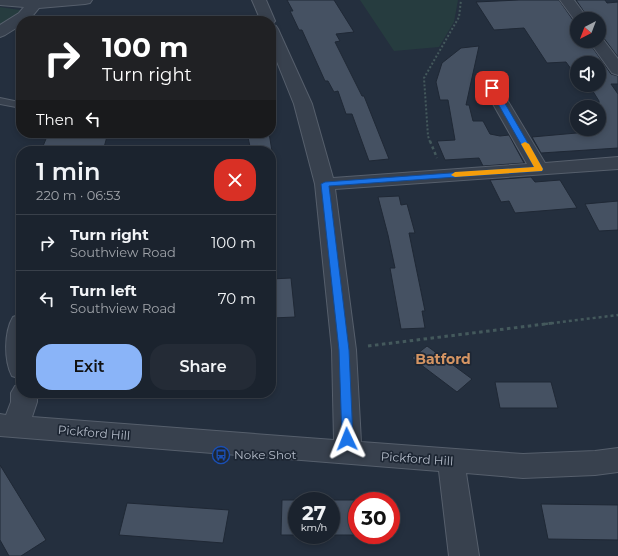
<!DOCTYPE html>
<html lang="en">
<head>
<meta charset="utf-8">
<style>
  :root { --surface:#1b232e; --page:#242b36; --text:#f1f3f6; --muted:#a0a4aa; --line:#39404a; --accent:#8ab4f8 }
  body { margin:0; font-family:Montserrat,sans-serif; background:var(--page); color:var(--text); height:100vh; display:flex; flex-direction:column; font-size:15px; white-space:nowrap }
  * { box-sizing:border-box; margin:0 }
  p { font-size:13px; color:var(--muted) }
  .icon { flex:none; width:22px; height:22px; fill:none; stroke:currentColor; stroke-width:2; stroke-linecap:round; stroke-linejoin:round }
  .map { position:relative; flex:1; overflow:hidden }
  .drawer { position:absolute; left:16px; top:146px; width:260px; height:252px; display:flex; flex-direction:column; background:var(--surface); border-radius:16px; box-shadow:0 2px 6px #0003,0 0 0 1px var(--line) }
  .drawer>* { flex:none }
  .banner { position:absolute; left:16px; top:16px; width:260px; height:122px; border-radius:16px; box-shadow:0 2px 6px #0003,0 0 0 1px var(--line); background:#202124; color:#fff; overflow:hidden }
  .needle { width:26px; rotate:222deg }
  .controls { position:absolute; left:570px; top:12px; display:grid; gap:8px }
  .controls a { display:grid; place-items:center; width:36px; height:36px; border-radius:50%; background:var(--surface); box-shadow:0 2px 6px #0003,0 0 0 1px var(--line); font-size:20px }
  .speed { position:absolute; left:288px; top:492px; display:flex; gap:8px; font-size:20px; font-weight:700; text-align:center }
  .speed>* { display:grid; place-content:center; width:52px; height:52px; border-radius:50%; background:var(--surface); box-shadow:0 2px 6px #0003,0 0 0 1px var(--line); line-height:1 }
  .speed small { font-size:10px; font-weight:400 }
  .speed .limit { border:6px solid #d22; background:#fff; color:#111 }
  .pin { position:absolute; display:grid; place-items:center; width:34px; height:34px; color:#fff; margin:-17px; border-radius:8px; box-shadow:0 2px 6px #0006 }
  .me { position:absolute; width:44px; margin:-22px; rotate:358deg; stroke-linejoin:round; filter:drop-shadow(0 0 3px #0008) }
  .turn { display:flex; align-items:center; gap:14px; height:84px; padding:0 20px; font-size:18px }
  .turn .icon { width:52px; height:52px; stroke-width:2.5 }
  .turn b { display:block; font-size:28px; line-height:34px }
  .then { display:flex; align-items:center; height:38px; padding:0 20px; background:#0003; gap:8px; font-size:15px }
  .round { display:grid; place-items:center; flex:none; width:42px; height:42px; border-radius:16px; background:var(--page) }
  .overview { display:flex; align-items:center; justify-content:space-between; height:68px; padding:0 20px }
  h1 { font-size:24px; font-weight:600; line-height:30px }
  .button { display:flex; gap:8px; margin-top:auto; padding:8px 20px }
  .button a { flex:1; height:46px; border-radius:16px; background:var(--accent); color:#111; font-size:16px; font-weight:600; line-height:46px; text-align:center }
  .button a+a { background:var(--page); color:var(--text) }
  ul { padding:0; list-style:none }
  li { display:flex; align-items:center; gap:12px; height:56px; padding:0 20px; border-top:1px solid var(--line) }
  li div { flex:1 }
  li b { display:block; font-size:15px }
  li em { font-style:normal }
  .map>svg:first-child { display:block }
</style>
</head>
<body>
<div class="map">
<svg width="618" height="556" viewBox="0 0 618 556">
  <rect width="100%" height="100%" fill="#242f3e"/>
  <!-- green -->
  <g fill="#263c3f">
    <path d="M360,0H458L454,22L439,47L394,51Z"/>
    <path d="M0,7L20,10L21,12L0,27Z"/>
  </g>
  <!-- building -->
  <g fill="#455162" stroke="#1f2835">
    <path d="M287,0H334L354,32L336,34L340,41L335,42L362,96H364L389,159L369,161L352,114H346L338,91L334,92L328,81H325L302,30H299L290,11H293Z"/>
    <path d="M519,0H559L575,23L577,24V41H588L611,74L618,76V84H611L618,94V148L541,153L532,137L599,131V101L589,85H599V63H577V73H574L566,62L547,63L524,28L494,30L476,2Z"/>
    <path d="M576,0H605L607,3L618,2V57L603,37L599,36V19H589Z"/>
    <path d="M479,46L466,105H469L473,121H483L490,134L500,136L509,135L524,163L483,166L479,158L445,160L437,141L455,140L448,100H440L436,82L442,63L461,48Z"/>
    <path d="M61,133H108L103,151H41L48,134Z"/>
    <path d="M247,133H269L272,151H251Z"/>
    <path d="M531,177L535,182L560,180L577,208L515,213L509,201L501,202L490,180Z"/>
    <path d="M399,196L401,205L407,204L415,233H409L425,311H422L425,328L401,329L390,268H395L388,235L378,197Z"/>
    <path d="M618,201V230L599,231L585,204Z"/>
    <path d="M291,278L295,317L272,318L271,279Z"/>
    <path d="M427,346L449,362L472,379L457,392L412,358Z"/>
    <path d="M495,382H551L558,408H500Z"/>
    <path d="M0,465L46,540L21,556H9L0,540Z"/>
    <path d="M282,500H357V535H331V501H297V535H281Z"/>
    <path d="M127,503L229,510L223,543L119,535Z"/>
    <path d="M541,504L618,505V540L548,539Z"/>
  </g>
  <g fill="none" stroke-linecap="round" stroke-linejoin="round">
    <!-- lane casing -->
    <g stroke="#565f6c" stroke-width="2">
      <path id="lane" d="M0,98L19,102L20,104L16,107L0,104Z"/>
    </g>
    <!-- street casing -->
    <g stroke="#565f6c" stroke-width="2">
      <g id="street">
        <path d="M0,0H92L90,3L85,4L39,8C34,14 30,21 21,21V25L5,35L0,37V25L19,13L24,7L0,5Z"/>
        <path d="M252,0H266L275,21L271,25L276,26L278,29L312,104L333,178L527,164L484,88L486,84L492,83L498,84L500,88L545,163L618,157V169L335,189L356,350L361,442L523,454L595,451L618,448V472L595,475L523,478L466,473L479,556H449L439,471L0,436V414L6,415L11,402V393L15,386L21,384V393H37V402L32,417L334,440L332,350L315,184L294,104L271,47V21H261Z"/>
        <path d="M560,0H574L588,19H577V22H576Z"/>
        <path d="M599,37L602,38L618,59V75L612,73L589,41H599Z"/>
        <path d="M21,314V379L12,376C4,361 4,332 13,317Z"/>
      </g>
    </g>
    <!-- path-far2 -->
    <path stroke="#44595c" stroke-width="2" stroke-dasharray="2 2" stroke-linecap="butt" d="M430,142L428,136L424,78L459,17L461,0"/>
    <!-- path-far1 -->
    <g stroke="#44595c" stroke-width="2.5" stroke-dasharray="3 3" stroke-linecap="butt">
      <path d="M430,141L437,158"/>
      <path d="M545,324L618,315"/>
    </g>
    <!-- path -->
    <path stroke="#44595c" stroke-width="3" stroke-dasharray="3.5 3.5" stroke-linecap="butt" d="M368,346L553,323"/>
    <!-- lane -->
    <use href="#lane" fill="#38414e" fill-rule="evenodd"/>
    <!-- street -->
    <use href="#street" fill="#38414e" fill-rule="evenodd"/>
  </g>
  <!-- route -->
  <path fill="#1a73e8" stroke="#114b97" d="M490,86L496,88L543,169L542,171L329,186L349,350L353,439L351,442L347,443L343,442L342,439L339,350L321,184L325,182L534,167L489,88Z"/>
  <!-- slow -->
  <path fill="#f59e0b" d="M525,142L529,144L543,169L542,171L455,177L451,175L455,172L534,167L521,144Z"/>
  <!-- icons -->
  <defs>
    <g id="bus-ring" transform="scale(0.9)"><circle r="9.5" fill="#1d2633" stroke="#1a4fb4" stroke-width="1.5"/><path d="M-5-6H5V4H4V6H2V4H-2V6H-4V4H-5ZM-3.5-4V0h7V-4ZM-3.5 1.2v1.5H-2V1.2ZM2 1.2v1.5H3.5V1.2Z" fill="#1a4fb4"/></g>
  </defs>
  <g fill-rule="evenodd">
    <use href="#bus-ring" x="221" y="455"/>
  </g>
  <g text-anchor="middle" stroke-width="3.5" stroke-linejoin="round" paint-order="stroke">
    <!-- near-street labels -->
    <g font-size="12" fill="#b4bcc9" stroke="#1d2633">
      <text transform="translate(94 433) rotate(5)" y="4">Pickford Hill</text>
      <text transform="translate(417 459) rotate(4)" y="4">Pickford Hill</text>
    </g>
    <!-- near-poi labels -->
    <g font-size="12" fill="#b4bcc9" stroke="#1d2633" text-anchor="start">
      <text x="234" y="459">Noke Shot</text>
    </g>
    <!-- district labels -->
    <g font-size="14" font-weight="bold" fill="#d59563" stroke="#1d2633">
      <text x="443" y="364">Batford</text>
    </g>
  </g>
</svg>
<div class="controls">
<a><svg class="needle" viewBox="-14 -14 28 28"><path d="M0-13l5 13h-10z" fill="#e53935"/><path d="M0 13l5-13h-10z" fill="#a0a4aa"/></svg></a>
<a><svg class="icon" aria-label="sound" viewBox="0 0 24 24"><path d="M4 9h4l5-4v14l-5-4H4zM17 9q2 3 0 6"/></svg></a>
<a><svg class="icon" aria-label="layers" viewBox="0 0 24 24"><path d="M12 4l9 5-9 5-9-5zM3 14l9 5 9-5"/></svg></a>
</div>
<div class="speed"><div>27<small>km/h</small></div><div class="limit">30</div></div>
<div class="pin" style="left:492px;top:88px;background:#d93025"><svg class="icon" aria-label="arrive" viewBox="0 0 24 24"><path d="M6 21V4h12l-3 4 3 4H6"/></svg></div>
<svg class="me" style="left:347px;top:439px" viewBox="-20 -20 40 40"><path d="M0-17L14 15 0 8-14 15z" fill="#1a73e8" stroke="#fff" stroke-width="4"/></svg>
<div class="banner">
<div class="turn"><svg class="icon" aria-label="right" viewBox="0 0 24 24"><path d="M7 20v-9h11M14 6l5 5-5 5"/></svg><div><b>100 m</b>Turn right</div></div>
<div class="then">Then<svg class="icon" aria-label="left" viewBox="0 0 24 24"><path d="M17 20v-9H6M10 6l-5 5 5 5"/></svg></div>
</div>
<section class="drawer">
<div class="overview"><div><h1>1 min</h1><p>220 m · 06:53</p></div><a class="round" style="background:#d93025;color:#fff"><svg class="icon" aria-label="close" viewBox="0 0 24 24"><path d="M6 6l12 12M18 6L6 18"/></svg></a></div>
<ul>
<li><svg class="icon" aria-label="right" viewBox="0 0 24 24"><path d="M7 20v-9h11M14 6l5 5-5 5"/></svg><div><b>Turn right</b><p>Southview Road</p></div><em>100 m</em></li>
<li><svg class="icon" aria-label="left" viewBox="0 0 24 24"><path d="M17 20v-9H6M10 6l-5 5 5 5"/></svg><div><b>Turn left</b><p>Southview Road</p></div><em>70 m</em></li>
</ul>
<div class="button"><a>Exit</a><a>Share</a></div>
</section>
</div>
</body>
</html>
